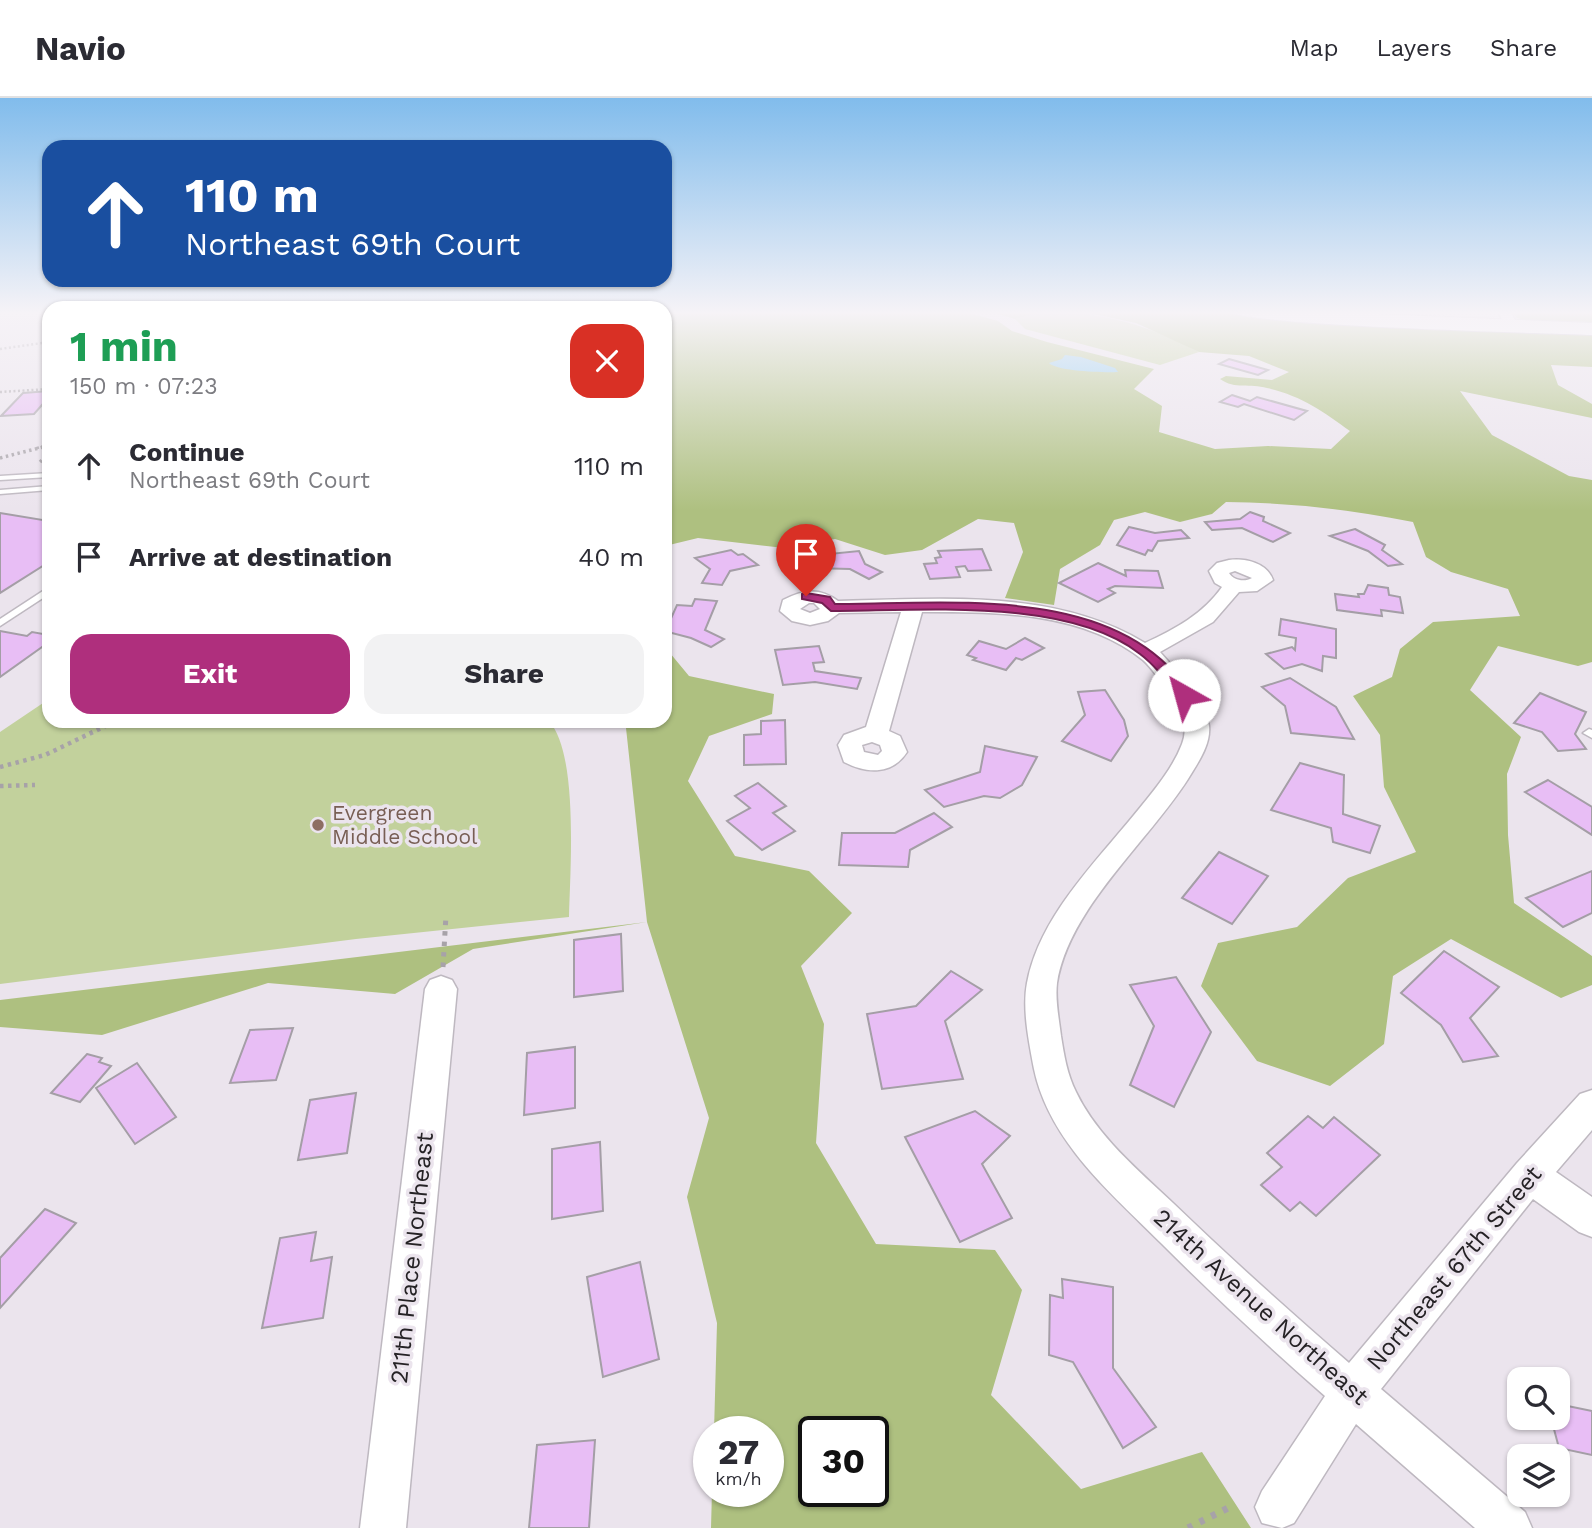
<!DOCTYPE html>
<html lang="en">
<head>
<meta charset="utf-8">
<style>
  :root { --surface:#fff; --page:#f2f2f3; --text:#2b2b33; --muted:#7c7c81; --line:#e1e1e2; --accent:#af2f7d }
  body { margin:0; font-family:"Work Sans",sans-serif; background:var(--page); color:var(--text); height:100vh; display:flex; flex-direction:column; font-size:26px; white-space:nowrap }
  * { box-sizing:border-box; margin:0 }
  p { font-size:23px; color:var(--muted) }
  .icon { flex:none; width:38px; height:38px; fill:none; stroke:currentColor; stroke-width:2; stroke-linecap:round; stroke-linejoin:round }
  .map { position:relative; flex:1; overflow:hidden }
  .panel { position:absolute; left:42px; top:203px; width:630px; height:427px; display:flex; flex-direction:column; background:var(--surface); border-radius:21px; box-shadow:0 2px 5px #0004 }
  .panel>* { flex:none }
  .top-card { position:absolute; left:42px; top:42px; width:630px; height:147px; border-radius:21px; box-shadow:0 2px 5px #0004; background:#1a4fa0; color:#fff; overflow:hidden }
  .controls { position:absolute; left:1507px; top:1269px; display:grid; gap:14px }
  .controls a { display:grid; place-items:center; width:63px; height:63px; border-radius:14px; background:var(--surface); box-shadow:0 2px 5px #0004; font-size:35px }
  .speed { position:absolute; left:693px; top:1318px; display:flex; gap:14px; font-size:35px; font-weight:700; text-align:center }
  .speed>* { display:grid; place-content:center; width:91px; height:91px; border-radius:50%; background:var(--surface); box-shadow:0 2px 5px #0004; line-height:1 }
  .speed small { font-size:18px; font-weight:400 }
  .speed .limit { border:4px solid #111; border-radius:10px; background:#fff; color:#111 }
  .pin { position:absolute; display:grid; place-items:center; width:60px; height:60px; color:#fff; margin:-72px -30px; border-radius:50% 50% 50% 0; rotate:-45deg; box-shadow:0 0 7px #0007 }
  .pin .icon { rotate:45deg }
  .me { position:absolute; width:77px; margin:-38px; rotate:322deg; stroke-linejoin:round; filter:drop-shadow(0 0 5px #0008) }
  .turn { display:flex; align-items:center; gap:24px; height:147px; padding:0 28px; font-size:32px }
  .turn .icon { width:91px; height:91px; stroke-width:2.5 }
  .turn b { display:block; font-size:49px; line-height:60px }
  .round { display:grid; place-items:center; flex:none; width:74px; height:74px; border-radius:21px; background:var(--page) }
  .summary { display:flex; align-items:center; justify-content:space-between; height:119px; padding:0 28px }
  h1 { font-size:42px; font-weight:700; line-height:52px; color:#1e9e55 }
  .cta { display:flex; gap:14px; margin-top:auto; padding:14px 28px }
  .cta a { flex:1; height:80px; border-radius:21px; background:var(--accent); color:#fff; font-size:28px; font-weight:700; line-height:80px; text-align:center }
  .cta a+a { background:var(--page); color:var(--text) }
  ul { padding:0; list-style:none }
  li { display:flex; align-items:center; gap:21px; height:91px; padding:0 28px }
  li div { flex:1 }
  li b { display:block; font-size:26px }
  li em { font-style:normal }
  header { display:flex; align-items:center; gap:42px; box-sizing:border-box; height:98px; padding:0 35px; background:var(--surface); border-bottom:2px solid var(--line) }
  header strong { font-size:33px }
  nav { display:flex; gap:38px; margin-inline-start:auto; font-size:24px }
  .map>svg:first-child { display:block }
</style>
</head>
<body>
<header>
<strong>Navio</strong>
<nav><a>Map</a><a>Layers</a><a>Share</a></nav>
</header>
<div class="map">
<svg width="1592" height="1430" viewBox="0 0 1592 1430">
  <rect width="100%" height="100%" fill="#ebe4ed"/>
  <!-- green -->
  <g fill="#c2d19c">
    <path d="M1042,214C1103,214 1146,226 1199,254L1160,267L1025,231L1015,221Z"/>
    <path d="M49,601V623H549C579,656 570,774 569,819L356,841L0,886V634Z"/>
  </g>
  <!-- forest -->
  <g fill="#aec080" fill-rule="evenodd">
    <path d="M665,213H963L998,223L1012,233L1047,244L1154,271L1134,291L1162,308L1159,334L1215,351L1268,348L1331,351L1350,333C1324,314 1300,297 1267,290C1250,285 1235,292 1220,281L1226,278L1272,282L1289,274L1249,258L1199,254L1136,225L1084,214H1042L1015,221L988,213H1216L1304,225L1592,234V269L1551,267L1558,287L1592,306V320L1460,293L1492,337L1569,378L1592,382V564L1578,568L1498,548L1470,592L1521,639L1507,676L1508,737L1514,805L1592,858V887L1561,900L1451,841L1393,878L1384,946L1330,988L1257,963L1201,888L1218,845L1297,829L1348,780L1416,754L1384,689L1380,637L1353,598L1392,579L1400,551L1433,524L1520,518L1508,491L1451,474L1426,459L1413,424C1348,411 1292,405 1226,404L1212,416L1180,424L1145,414L1114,422L1100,447L1060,471L1054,507L1005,500L1023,454L1014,425L978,421L922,452L885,457L835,441L784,450L698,440L665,448Z"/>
    <path d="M1511,213H1592V224L1526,222L1517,220Z"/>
    <path d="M665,549L689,578L774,596L772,616L709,638L688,683L735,758L809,773L852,815L801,868L824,926L816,1045L876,1146L995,1152L1022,1192L991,1297L1081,1391L1202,1354L1251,1430H711L712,1393H768V1334L714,1333L717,1225L687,1099L709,1020L647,824L473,851L395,896L268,885L102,937L0,929V902L647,824L626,630L611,623H665ZM814,1334H873V1393H814Z"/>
  </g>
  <!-- water -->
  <path fill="#87c8f1" d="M1065,257L1081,259L1115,270L1118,274C1105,275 1056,273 1049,265L1062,261Z"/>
  <!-- building -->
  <g fill="#e8bef5" stroke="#a49ea6" stroke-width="2">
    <path d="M1229,261L1268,272L1258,277L1219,266Z"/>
    <path d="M49,293V299L34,316L1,318L23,295Z"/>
    <path d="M1232,297L1250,303L1257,299L1307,313L1294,322L1244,306L1238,309L1220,304Z"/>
    <path d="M1250,414L1264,419L1263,423L1290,435L1273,444L1242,430L1212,432L1205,424L1240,421Z"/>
    <path d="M0,415L49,423V464L0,495Z"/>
    <path d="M1129,429L1155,435L1181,432L1189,440L1158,443L1152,453L1148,452L1145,457L1117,447Z"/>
    <path d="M1355,431L1385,447L1382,452L1402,466L1388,468L1368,453L1330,438Z"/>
    <path d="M982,451L991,472L968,473L965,468L956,469L960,479L930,481L924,466L937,465L935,460L941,459L938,453Z"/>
    <path d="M731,452L738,457L743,456L758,467L730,473L722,487L702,485L710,471L695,460Z"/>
    <path d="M859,453L865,466L882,474L869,481L850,471L813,470L809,458Z"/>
    <path d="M1098,465L1126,478L1125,472L1158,473L1163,490L1115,488L1108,491L1115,495L1098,504L1059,485Z"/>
    <path d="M1368,487L1388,490L1389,497L1400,499L1403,515L1381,512L1382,518L1337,512L1335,496L1359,499L1358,496H1364Z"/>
    <path d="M695,501L717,503L705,532L724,541L711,549L691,540L668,534V527L677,507L692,508Z"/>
    <path d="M1281,521L1336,531V560L1323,558L1322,573L1302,566L1284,571L1266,556L1292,549L1295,552L1296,540L1279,537Z"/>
    <path d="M0,533L27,538L32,534L49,537V544L0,579Z"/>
    <path d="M1025,540L1044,550L1022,562L1016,560L1006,572L973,562L976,560L967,557L979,543L1006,551Z"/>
    <path d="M819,548L824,564L813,565L815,573L861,580L857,591L815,584L783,587L775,552Z"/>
    <path d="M1290,580L1336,609L1354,641L1291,635L1285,608L1262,589Z"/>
    <path d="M1105,592L1124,622L1128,638L1111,663L1062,643L1085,617L1078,594Z"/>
    <path d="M1540,595L1586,614L1575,636L1586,651L1558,653L1542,634L1514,625Z"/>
    <path d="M785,622L786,666L744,667V637L761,636V623Z"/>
    <path d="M985,648L1037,659L1022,687L1000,700L984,698L944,709L925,692L980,674Z"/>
    <path d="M1300,665L1344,677L1343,716L1380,728L1370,755L1333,744L1331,730L1271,712Z"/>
    <path d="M1548,682L1592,709V737L1525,694Z"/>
    <path d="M758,685L786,708L773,715L795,733L762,752L727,723L750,710L735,698Z"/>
    <path d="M934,715L952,729L910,752L908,769L839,767L842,735H895Z"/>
    <path d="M1219,754L1268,778L1232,826L1182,800Z"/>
    <path d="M1592,773V815L1563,829L1526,800Z"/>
    <path d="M621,836L623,893L574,899V842Z"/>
    <path d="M1444,853L1499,889L1470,920L1498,958L1463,964L1441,927L1401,895Z"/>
    <path d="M951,873L982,892L945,923L963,981L882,991L867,916L916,908Z"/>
    <path d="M1176,879L1211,934L1174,1009L1130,987L1154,928L1130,887Z"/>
    <path d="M293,930L276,982L230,985L250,932Z"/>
    <path d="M575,949V1010L524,1017L527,955Z"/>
    <path d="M87,956L102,960L99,964L111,968L80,1004L51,995Z"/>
    <path d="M137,965L176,1019L135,1046L96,990Z"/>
    <path d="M356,995L347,1055L298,1062L310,1002Z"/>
    <path d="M975,1013L1010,1038L982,1066L1012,1120L960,1144L905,1039Z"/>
    <path d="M1308,1018L1323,1030L1334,1019L1380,1057L1316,1118L1300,1104L1290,1113L1261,1087L1282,1069L1267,1055Z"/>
    <path d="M600,1044L603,1113L552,1121V1051Z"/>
    <path d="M45,1111L76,1125L0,1210V1160Z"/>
    <path d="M316,1134L311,1163L332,1159L323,1220L262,1230L280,1140Z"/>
    <path d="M640,1164L659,1261L603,1279L587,1179Z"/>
    <path d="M1062,1181L1113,1189V1270L1156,1329L1123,1350L1073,1264L1049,1257L1050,1197L1063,1200Z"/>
    <path d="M1558,1306L1592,1313V1357L1559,1350L1551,1320H1558Z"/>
    <path d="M595,1342L589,1430H529L537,1347Z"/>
  </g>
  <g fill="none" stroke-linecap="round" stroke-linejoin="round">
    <!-- lane casing -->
    <g stroke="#beb8c0" stroke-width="3">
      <g id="lane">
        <path d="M49,375V379L0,382V378Z"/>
        <path d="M49,388V392L0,396V392Z"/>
        <path d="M49,489V496L0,528V521Z"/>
        <path d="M1589,631L1592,632V640L1583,635Z"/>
      </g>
    </g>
    <!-- street casing -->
    <g stroke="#beb8c0" stroke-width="3">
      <g id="street">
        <path d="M1498,213H1510L1518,228L1516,231H1506Z"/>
        <path d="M1229,462C1246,460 1267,465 1273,482L1257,493L1239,494L1213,524L1160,554C1178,575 1205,599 1209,628C1211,647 1197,666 1188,681C1148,744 1069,810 1057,885C1055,902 1059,921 1061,938C1064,957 1067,976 1076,994C1097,1038 1138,1072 1173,1105C1230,1160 1289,1213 1349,1265L1517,1065L1580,996L1592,992V1032L1556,1074L1592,1099V1139L1579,1134L1533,1101L1381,1291L1525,1414L1532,1430H1475L1356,1326L1294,1425L1282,1430L1262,1425L1255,1409L1262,1393L1325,1298C1269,1249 1214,1198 1161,1145C1111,1095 1049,1043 1034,971C1029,945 1022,911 1027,885C1039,820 1094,766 1134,717C1152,695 1172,672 1182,646C1190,626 1178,603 1165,588C1158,580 1151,569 1143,562C1082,513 996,514 922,514L889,633L900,638L907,654C892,677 867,676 844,664L838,647L844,637L866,629L901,514L839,515L828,523L810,527L792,523L780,513L783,502C803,492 819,489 838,503C940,501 1055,490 1145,545C1175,531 1203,516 1222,489L1215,485L1209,473L1217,465ZM1235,473L1252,480C1245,484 1234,483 1229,475ZM809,505H814L820,511L810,515L800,511ZM872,644L880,647L882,653L878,657L864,654L862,647Z"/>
        <path d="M441,878L452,882L457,891L406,1430H360L425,891L430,882Z"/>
      </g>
    </g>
    <!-- secondary casing -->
    <g stroke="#beb8c0" stroke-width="2">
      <path id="secondary" d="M1230,213H1305L1592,225V237C1549,235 1243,228 1230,213Z"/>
    </g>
    <!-- path-far4 -->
    <g stroke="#a7a2a8" stroke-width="2.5" stroke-dasharray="2 2.5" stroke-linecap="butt">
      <path d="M0,251L49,244"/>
      <path d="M0,294L49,291"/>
      <path d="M37,350L49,347"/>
    </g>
    <!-- path-far3 -->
    <g stroke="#a7a2a8" stroke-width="3.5" stroke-dasharray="2.5 3.5" stroke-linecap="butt">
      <path d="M0,360L43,349"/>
      <path d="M40,364L49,355"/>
    </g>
    <!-- path-far2 -->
    <g stroke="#a7a2a8" stroke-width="4.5" stroke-dasharray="3.5 4.5" stroke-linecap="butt">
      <path d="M0,669L45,657L116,623"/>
      <path d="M0,688L35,687"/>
    </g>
    <!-- path-far1 -->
    <path stroke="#a7a2a8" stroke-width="5" stroke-dasharray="4.5 6" stroke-linecap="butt" d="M443,869L446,817"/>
    <!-- path -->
    <path stroke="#a7a2a8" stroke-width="7" stroke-dasharray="5 8" stroke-linecap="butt" d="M1188,1430L1234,1407"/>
    <!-- lane -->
    <use href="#lane" fill="#fff" fill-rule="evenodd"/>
    <!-- street -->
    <use href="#street" fill="#fff" fill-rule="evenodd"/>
    <!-- secondary -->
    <use href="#secondary" fill="#fff" fill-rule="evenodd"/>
  </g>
  <!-- sky -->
  <linearGradient id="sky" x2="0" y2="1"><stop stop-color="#81bcec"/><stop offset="0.52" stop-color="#f6f3f7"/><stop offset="1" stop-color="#f6f3f7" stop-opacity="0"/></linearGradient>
  <rect width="1592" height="413" fill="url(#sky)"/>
  <!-- route -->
  <path fill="#af2f7d" stroke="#721f51" stroke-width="2" d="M806,495L830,499L835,506C949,506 1122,485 1191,597L1189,600H1179C1168,584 1156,568 1140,556C1067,499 920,513 831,513L822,505L802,501V496Z"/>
  <!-- markers -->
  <circle fill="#8d6e63" stroke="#ebe4ed" stroke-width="2.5" cx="318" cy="727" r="7"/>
  <g text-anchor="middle" stroke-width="7" stroke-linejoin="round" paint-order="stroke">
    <!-- education labels -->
    <g font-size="21" fill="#785e54" stroke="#ebe4ed" text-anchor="start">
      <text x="332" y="722">Evergreen<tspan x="332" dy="24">Middle School</tspan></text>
    </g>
    <!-- near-street labels -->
    <g font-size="24" fill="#252225" stroke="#ebe4ed">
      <text transform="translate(412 1160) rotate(-84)" y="8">211th Place Northeast</text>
      <text transform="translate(1454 1170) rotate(-50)" y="8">Northeast 67th Street</text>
      <text transform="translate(1261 1209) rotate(42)" y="8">214th Avenue Northeast</text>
    </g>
  </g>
</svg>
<div class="controls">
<a><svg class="icon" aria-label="search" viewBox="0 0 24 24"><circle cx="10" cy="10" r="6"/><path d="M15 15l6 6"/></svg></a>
<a><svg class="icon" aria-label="layers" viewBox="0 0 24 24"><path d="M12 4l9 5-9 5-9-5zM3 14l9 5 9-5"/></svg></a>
</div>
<div class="speed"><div>27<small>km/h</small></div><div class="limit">30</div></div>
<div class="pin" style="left:806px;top:498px;background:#d93025"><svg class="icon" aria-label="arrive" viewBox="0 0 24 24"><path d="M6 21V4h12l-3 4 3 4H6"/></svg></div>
<svg class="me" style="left:1184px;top:597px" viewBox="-20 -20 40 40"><circle r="19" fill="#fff"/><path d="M0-13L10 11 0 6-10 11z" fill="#af2f7d"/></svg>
<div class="top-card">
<div class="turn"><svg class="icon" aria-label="ahead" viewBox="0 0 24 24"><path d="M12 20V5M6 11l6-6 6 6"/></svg><div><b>110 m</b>Northeast 69th Court</div></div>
</div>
<section class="panel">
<div class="summary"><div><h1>1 min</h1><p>150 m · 07:23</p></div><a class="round" style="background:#d93025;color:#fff"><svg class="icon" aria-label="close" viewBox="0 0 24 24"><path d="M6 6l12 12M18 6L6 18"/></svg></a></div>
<ul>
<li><svg class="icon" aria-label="ahead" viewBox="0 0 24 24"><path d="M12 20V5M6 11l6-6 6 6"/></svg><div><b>Continue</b><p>Northeast 69th Court</p></div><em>110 m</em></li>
<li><svg class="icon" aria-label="arrive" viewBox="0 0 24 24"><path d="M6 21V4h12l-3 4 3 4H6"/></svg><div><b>Arrive at destination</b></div><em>40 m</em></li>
</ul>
<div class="cta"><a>Exit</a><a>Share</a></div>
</section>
</div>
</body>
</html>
